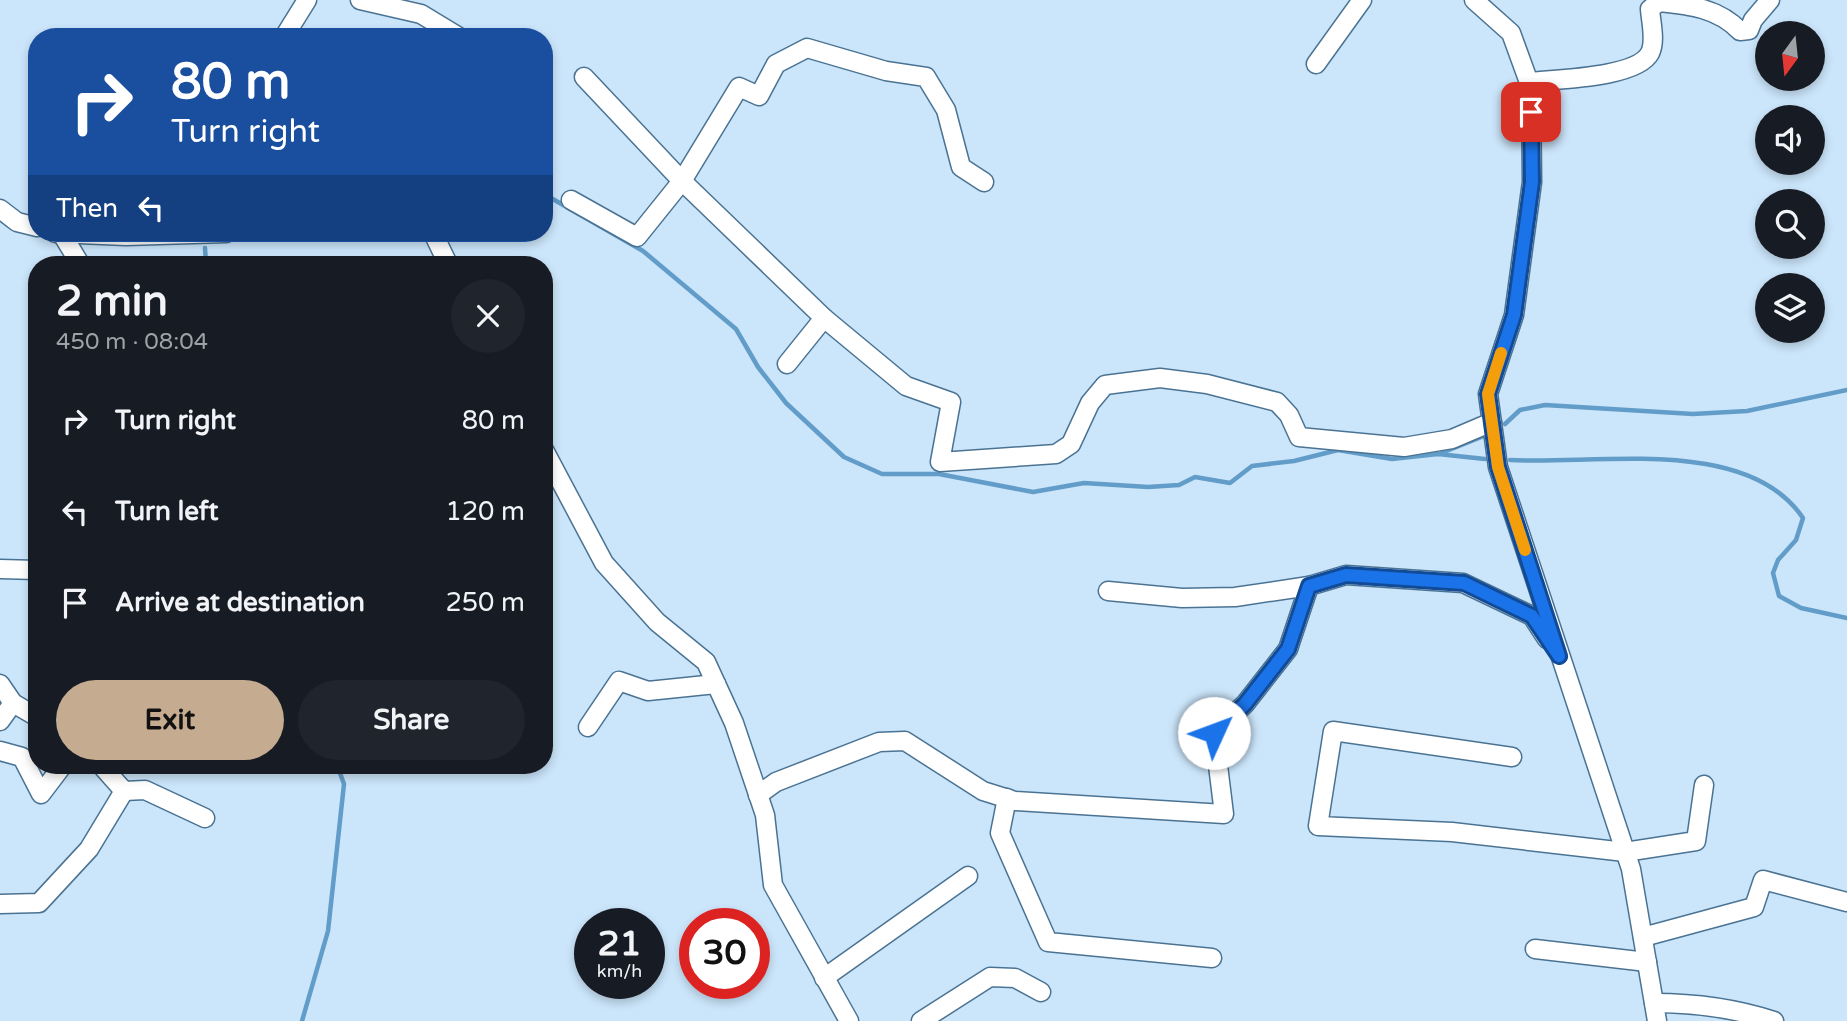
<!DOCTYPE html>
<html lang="en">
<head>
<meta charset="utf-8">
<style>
  :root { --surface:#171b24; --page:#20242c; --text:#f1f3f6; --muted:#9ea1a6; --accent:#c5ac90 }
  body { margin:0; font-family:"Varela Round",sans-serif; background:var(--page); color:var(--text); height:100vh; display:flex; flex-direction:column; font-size:26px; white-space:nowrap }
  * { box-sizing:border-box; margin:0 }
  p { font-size:23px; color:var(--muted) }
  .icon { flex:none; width:38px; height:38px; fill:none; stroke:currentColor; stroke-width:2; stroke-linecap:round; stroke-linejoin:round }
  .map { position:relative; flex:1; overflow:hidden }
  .details { position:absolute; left:28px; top:256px; width:525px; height:518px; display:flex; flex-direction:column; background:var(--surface); border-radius:28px; box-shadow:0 4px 10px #0003 }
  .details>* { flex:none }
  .top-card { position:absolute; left:28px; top:28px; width:525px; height:214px; border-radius:28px; box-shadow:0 4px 10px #0003; background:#1a4fa0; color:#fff; overflow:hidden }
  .needle { width:46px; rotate:195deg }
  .controls { position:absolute; left:1755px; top:21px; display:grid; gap:14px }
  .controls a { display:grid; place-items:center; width:70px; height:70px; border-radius:50%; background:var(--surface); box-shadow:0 4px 10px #0003; font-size:35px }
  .speed { position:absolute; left:574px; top:908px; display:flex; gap:14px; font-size:35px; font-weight:700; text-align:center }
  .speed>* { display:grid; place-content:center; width:91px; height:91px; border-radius:50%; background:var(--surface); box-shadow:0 4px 10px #0003; line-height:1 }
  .speed small { font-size:18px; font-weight:400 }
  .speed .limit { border:10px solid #d22; background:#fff; color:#111 }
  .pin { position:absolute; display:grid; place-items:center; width:60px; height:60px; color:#fff; margin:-30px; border-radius:14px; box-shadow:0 4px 10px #0006 }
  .me { position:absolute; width:77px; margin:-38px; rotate:47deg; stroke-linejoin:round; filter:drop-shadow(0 0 5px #0008) }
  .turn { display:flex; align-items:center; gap:24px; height:147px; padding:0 28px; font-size:32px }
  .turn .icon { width:91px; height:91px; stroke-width:2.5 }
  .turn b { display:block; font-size:49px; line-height:60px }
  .then { display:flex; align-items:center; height:66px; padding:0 28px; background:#0003; gap:14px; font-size:26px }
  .round { display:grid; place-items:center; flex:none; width:74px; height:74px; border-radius:37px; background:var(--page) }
  .head { display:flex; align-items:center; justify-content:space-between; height:119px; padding:0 28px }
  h1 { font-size:42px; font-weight:700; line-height:52px }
  .button { display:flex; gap:14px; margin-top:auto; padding:14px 28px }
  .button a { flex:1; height:80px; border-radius:42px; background:var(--accent); color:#111; font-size:28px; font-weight:700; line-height:80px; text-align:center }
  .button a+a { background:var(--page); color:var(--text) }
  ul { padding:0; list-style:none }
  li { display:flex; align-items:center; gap:21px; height:91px; padding:0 28px }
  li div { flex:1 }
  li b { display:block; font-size:26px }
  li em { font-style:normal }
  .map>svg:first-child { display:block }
</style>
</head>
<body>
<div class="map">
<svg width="1847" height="1021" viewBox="0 0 1847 1021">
  <rect width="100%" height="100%" fill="#cbe5fa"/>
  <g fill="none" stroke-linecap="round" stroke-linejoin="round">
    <!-- stream -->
    <g stroke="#629cc8" stroke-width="4.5">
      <path d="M544,194L643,251L736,329L758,367L786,403L844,457L882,474H939L1033,492L1084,483L1148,487L1179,485L1195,477L1230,483L1252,466L1294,461L1338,450L1392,459L1438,454L1485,459"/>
      <path d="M205,248L206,264"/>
      <path d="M1505,424L1520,410L1545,405L1693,414L1747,411L1847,390"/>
      <path d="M1439,454L1484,436"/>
      <path d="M1510,460C1597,465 1747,435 1803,518L1796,540L1778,560L1773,573L1779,596L1801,608L1847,618"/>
      <path d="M302,1021L328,931L344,784L337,765"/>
    </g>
    <!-- minor casing -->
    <g stroke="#4a7393" stroke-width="21">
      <g id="minor">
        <path d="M360,0L421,14L459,37"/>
        <path d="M1474,0L1511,33L1531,88L1532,182L1514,315L1488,394L1498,467L1631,869L1657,1021"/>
        <path d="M284,37L307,0"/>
        <path d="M1316,64L1362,0"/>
        <path d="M584,77L682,181L824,318"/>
        <path d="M1529,82C1556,79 1637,78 1650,53C1656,41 1651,23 1650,9L1659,2C1689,5 1718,8 1740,31L1749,30L1753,20L1770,0"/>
        <path d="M571,200L637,237L682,181L739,87L759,96L776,64L807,48L886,71L926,77L946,110L961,167L984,182"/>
        <path d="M0,209L17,222L37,227"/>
        <path d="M55,233L126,236L226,233"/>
        <path d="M433,233L448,264"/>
        <path d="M62,234L80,264"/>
        <path d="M787,364L824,318L906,386L951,402L940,462L1056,454L1071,444L1090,403L1105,385L1160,378L1207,384L1277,402L1289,415L1299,437L1404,447L1452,439L1492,422"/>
        <path d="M544,450L604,563L657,622L706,662L734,723L765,815L773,885L849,1021"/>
        <path d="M0,569L37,570"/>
        <path d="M1108,591L1182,598L1235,597L1309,586"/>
        <path d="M0,684L13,703L37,717"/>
        <path d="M0,721L13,703"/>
        <path d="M588,727L619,681L648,691L716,684"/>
        <path d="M0,751L22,757L41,794L63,765"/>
        <path d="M1512,757L1333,731L1318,826L1452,832L1625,852L1696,841L1704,785"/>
        <path d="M101,765L124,791L145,790L205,818"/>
        <path d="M758,795L776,782L879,742L905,741L983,791L1015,801L1224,814L1214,733L1245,704L1288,649L1309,586L1346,575L1463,583L1532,616L1547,639"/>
        <path d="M1007,798L1000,833L1048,942L1212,958"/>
        <path d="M0,904L39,903L89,849L124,791"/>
        <path d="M1643,937L1754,907L1763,880L1847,902"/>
        <path d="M1535,949L1647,962"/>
        <path d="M824,978L968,876"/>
        <path d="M1654,1003C1696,1003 1734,1008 1774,1021"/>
        <path d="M921,1021L990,977L1015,978L1041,992"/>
      </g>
    </g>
    <!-- minor -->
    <use href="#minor" stroke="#fff" stroke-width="18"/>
  </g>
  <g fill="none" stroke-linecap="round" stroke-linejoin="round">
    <!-- route casing -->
    <g stroke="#114b97" stroke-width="18">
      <path id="route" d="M1214,733L1245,704L1288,649L1309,586L1346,575L1464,583L1532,616L1559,656L1498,467L1488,394L1514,315L1532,182L1531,112"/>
    </g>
    <!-- route -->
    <use href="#route" stroke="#1a73e8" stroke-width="12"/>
    <!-- slow -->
    <path stroke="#f59e0b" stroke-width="12" d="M1501,353L1488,394L1498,467L1525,550"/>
  </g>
</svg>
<div class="controls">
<a><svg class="needle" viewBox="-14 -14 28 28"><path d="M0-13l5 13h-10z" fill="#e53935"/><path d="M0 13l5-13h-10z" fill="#9ea1a6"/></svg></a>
<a><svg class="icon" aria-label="sound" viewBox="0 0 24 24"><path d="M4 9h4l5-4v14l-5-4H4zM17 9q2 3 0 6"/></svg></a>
<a><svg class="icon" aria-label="search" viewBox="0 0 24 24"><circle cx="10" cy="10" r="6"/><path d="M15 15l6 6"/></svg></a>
<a><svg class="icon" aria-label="layers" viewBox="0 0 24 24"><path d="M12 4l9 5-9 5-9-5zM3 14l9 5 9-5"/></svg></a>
</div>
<div class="speed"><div>21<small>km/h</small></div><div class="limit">30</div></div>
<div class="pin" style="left:1531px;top:112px;background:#d93025"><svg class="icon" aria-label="arrive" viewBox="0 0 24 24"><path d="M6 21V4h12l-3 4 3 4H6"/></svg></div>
<svg class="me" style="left:1214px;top:733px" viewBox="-20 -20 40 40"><circle r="19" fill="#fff"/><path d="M0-13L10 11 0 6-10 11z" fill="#1a73e8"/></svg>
<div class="top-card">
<div class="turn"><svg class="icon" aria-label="right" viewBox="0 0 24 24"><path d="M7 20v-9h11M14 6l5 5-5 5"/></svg><div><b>80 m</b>Turn right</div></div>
<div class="then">Then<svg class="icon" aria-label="left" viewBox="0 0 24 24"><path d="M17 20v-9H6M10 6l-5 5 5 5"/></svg></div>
</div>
<section class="details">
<div class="head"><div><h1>2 min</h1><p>450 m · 08:04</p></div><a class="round"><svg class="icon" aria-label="close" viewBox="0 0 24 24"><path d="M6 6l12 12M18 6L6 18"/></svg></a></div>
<ul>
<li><svg class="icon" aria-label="right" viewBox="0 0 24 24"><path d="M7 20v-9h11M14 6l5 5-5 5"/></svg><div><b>Turn right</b></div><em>80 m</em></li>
<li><svg class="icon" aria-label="left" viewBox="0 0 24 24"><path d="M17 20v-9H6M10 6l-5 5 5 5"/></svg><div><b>Turn left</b></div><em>120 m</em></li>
<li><svg class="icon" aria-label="arrive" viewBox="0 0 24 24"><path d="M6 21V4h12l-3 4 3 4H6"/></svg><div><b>Arrive at destination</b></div><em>250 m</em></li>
</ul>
<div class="button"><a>Exit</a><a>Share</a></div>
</section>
</div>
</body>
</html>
